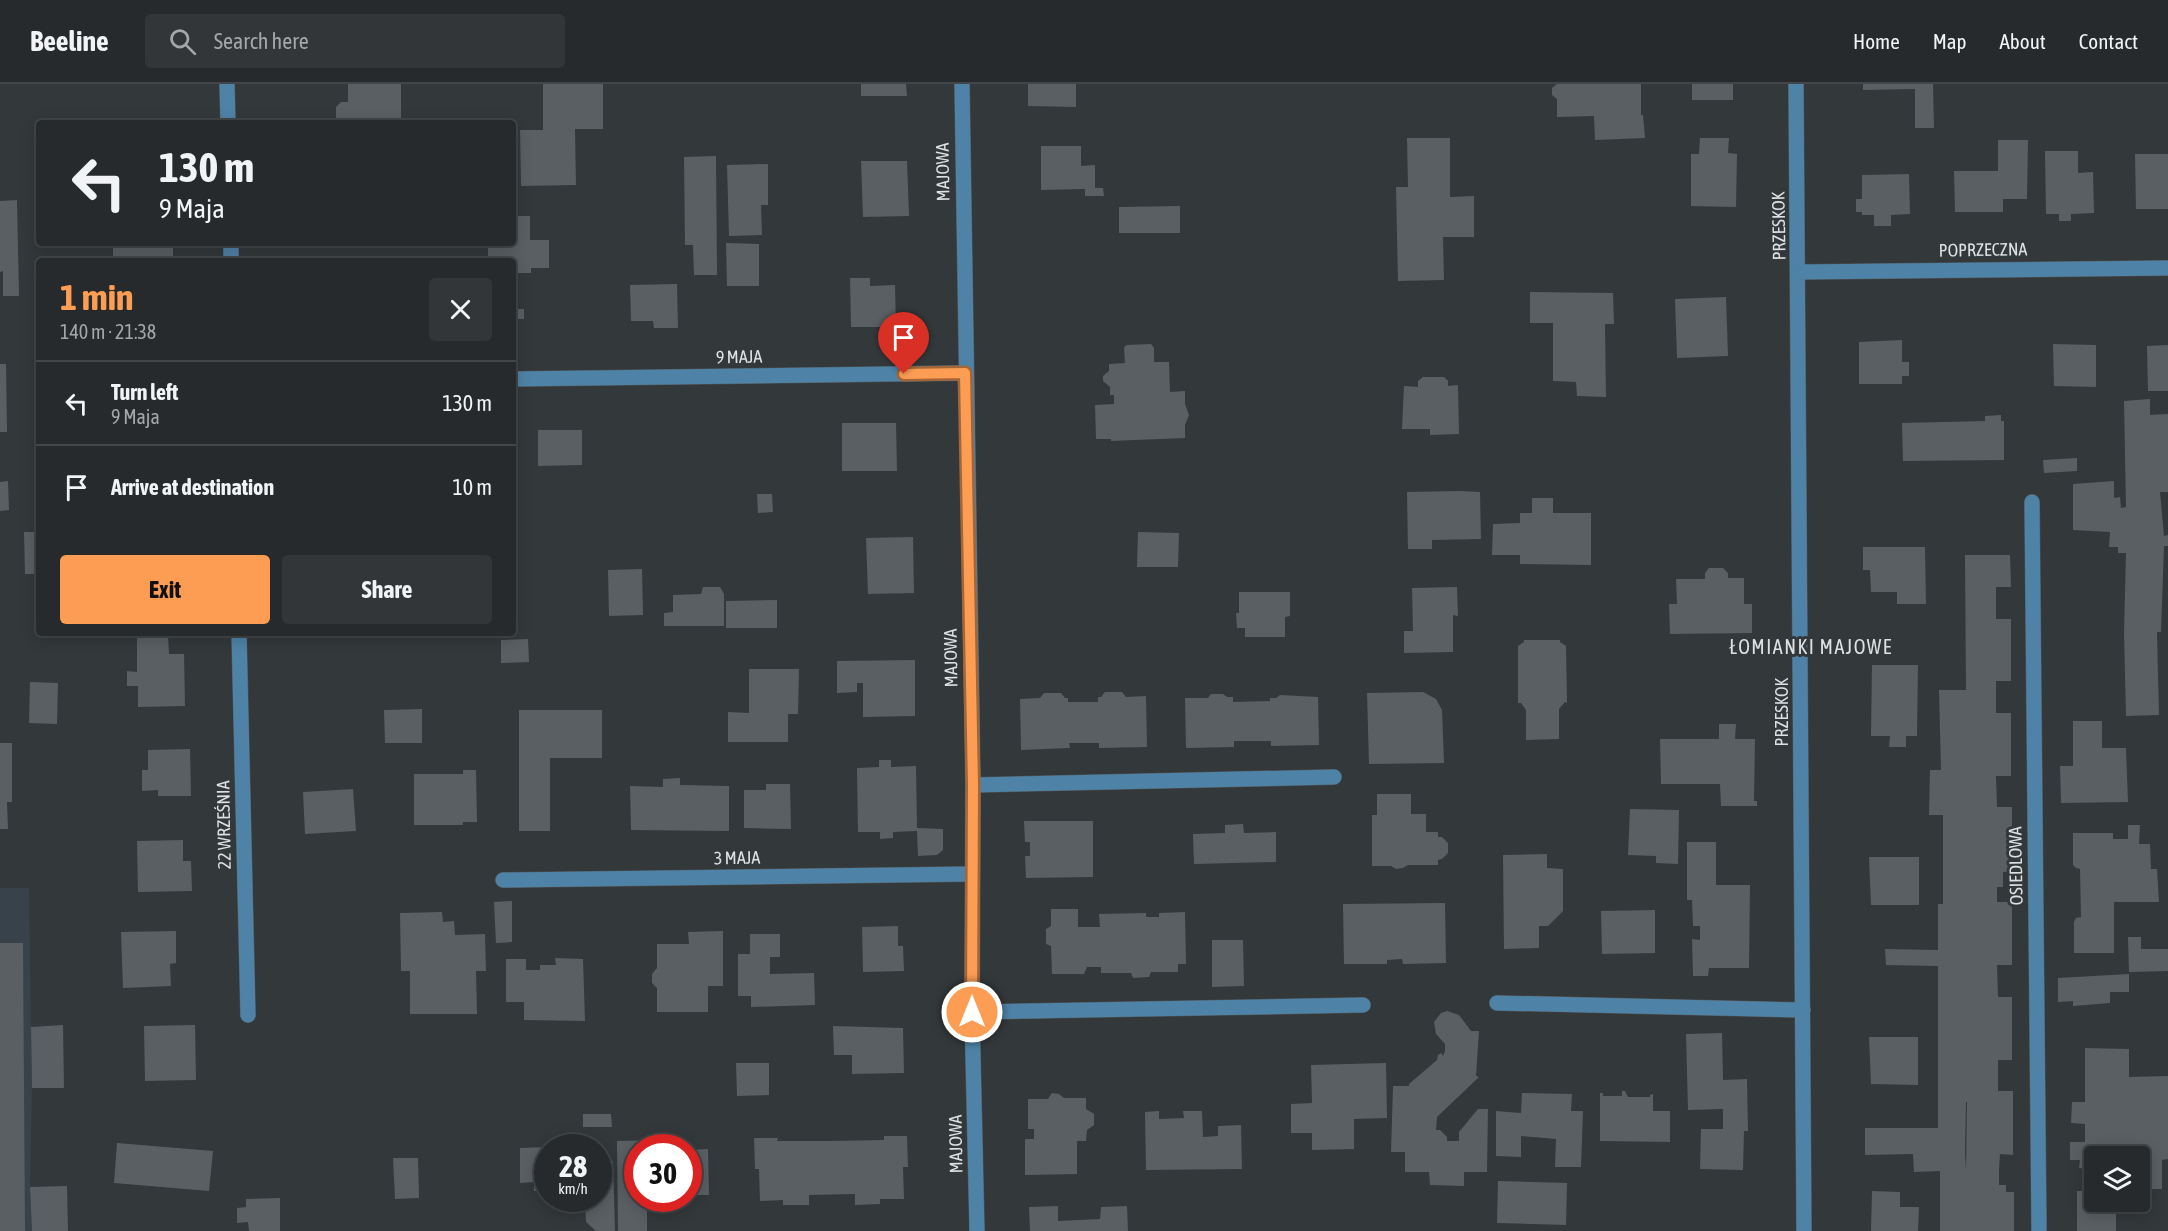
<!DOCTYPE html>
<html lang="en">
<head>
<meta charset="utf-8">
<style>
  :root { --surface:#262a2c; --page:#323638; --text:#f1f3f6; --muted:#a4a7a9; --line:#424648; --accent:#fc9d53 }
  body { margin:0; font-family:"Asap Condensed",sans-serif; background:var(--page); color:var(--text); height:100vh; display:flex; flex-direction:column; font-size:22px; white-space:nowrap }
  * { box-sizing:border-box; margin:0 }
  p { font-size:20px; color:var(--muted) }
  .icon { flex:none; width:33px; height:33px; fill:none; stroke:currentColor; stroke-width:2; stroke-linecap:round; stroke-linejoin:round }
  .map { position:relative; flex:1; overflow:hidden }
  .panel { position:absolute; left:36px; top:174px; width:480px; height:378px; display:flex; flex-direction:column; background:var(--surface); border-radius:6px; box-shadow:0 3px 15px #0003,0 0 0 2px var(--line) }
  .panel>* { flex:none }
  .top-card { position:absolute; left:36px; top:36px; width:480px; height:126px; border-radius:6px; box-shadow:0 3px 15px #0003,0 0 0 2px var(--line); background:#262a2c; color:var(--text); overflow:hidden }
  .tools { position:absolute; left:2084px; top:1062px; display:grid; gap:12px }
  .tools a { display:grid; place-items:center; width:66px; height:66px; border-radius:6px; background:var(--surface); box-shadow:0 3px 15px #0003,0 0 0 2px var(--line); font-size:30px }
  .speed { position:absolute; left:534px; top:1050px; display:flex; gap:12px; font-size:30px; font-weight:700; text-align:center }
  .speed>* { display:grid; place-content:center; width:78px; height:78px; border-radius:50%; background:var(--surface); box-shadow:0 3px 15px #0003,0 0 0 2px var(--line); line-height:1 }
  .speed small { font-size:15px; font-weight:400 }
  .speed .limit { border:9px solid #d22; background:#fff; color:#111 }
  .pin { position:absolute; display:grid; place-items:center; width:51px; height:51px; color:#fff; margin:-62px -26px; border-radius:50% 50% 50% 0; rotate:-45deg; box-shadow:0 0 6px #0007 }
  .pin .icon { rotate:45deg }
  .me { position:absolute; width:66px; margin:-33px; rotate:0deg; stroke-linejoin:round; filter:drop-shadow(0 0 4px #0008) }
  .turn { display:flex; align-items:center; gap:21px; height:126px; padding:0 24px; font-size:27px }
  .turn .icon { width:78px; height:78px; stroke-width:2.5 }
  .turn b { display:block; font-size:42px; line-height:51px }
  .round { display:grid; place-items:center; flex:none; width:63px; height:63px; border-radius:6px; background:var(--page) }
  .summary { display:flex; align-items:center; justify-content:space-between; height:102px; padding:0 24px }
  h1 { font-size:36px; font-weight:700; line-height:45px; color:var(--accent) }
  .button { display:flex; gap:12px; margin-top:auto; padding:12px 24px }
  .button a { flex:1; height:69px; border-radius:6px; background:var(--accent); color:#111; font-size:24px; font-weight:700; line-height:69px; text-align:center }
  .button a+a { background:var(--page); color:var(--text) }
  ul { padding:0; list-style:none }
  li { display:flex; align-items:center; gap:18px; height:84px; padding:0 24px; border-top:2px solid var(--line) }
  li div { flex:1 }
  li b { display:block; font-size:22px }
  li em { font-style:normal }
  header { display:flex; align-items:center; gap:36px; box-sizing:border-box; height:84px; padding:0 30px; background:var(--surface); border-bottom:2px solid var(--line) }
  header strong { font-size:28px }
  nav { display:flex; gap:33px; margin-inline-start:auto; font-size:21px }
  .search { width:420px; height:54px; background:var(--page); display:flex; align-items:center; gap:15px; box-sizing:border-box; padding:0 21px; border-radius:6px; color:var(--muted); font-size:22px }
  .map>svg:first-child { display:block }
</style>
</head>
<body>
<header>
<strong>Beeline</strong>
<div class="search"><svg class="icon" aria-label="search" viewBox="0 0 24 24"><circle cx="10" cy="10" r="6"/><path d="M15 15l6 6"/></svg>Search here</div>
<nav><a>Home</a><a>Map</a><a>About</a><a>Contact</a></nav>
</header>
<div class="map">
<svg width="2168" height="1147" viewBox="0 0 2168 1147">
  <rect width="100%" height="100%" fill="#33383b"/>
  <!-- built -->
  <path fill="#37424a" d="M0,804H29L32,1004L30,1103L32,1147H0Z"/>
  <!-- building -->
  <g fill="#5a5f63" fill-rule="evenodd">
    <path d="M348,0H401V37L336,39V23L341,18H348Z"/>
    <path d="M543,0H603V45H575L576,101L521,102L520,46H543Z"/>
    <path d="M861,0H906L907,12H861Z"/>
    <path d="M1028,0H1076V23L1028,22Z"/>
    <path d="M1557,0H1641V31H1643L1645,54L1595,56L1594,32L1557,33V15L1552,11V4Z"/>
    <rect x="1692" y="0" width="41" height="16"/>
    <path d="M1863,0H1933L1934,44H1915V5L1863,6Z"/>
    <path d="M1407,54H1450V113L1474,112V153H1443L1444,196L1398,197L1396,103H1408Z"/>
    <path d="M1700,54H1729L1728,69L1737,70L1736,123L1691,122V70H1699Z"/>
    <path d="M1998,56H2028L2027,115H2003V128H1955L1954,87H1998Z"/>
    <path d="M1041,62H1081V82L1095,81V104H1103L1104,112H1085V105L1041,106Z"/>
    <path d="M2045,67H2078V89L2093,88L2094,129L2071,130V137H2059V130H2046Z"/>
    <path d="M2135,70H2168V125H2136Z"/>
    <path d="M716,72L717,191H694L693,161H685L684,73Z"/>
    <path d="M861,77H907L909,132L863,133Z"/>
    <path d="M768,80V121H761L762,151L729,152L727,81Z"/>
    <path d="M1909,90L1910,130L1891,131V142H1874V131H1862V128H1856V115H1862V91Z"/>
    <path d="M17,116L19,212H3V187L0,188V117Z"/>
    <path d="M1180,122V149H1119V123Z"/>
    <path d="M513,132H530V156H549V184H531V189H513V177H488V159H513Z"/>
    <rect x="113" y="159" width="60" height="18"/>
    <path d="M726,159L759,160V202H727Z"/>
    <path d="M850,194H870V202L895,201L896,243H851Z"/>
    <path d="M677,200L678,244H654L653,237H631L630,201Z"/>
    <path d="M1530,208L1613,209L1614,240H1605L1606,313L1577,312L1576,298L1553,297V239H1530Z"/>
    <path d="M1726,213L1728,272L1677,274L1675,215Z"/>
    <rect x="513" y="225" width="11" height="10"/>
    <path d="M1902,256V278H1909V292H1902V300H1859V258Z"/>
    <path d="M1151,260L1154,264V278H1169L1170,308L1185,307V320L1189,331L1185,341V354L1111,357V355H1096L1095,321L1114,320V311H1110V303L1103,297V292L1109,287V280L1125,279L1124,263L1127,261Z"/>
    <path d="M2053,260L2096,261V303L2054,302Z"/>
    <path d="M2168,261V307H2148L2147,262Z"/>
    <path d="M0,280H6L7,348H0Z"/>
    <path d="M1423,293H1444L1448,297V302L1458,301L1459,350L1430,351V345H1402L1404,302L1418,303V297Z"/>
    <path d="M2150,315V331L2168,330V408H2160L2164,452L2168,451V462H2164L2161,548H2157L2159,631L2126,632L2124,549L2126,469H2118V463H2109L2110,448L2073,446V400L2114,397V414L2120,413L2121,424L2126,423L2124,317Z"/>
    <path d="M2001,331V337H2004V376L1903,377L1902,339L1985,337V332Z"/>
    <path d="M842,339H896L897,387H842Z"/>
    <path d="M538,346H582V381L538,382Z"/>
    <path d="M2077,374V387L2044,389L2043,376Z"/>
    <path d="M8,397L9,426L0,427V398Z"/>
    <path d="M1461,407L1480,408L1481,455L1432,456V465H1408L1407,408Z"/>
    <path d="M757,410H772L773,428L758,429Z"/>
    <path d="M1532,414H1553V429H1591V481L1520,480V471H1492L1493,440L1520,439V429H1532Z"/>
    <path d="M24,448H39V490H25Z"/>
    <path d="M1138,448L1179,449L1178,483H1137Z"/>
    <path d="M913,453L914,509L868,510L866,454Z"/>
    <path d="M1863,463H1925L1926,520H1897V508H1871L1870,486H1863Z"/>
    <path d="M1965,471H2010L2011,503H1996V535H2011V597H1996V629H2011V692H1996L1997,723H2012V788H2003V803H1997V818H2012V881H1997L1998,913H2012V976H1998V1007H2013V1071L2000,1070L1999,1086V1101H2006V1108H2014V1147H1940V1087L1914,1088L1913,1070L1865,1071V1044H1938V882L1886,881L1885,865L1938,866V820H1943V731H1929L1930,686H1941L1939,606H1966ZM1966,1018H1967L1966,1086L1965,1069Z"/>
    <path d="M1709,484H1723L1728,489V494H1744V520H1752V549L1670,550L1669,520H1677L1676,495H1705V489Z"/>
    <path d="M642,485L643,531L609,532L608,486Z"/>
    <path d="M703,503H720L724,510V542H664V529L673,528V511L701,510Z"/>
    <path d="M1457,503L1458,532L1453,531V568L1404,569V547H1413L1412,504Z"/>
    <path d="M1239,508H1290V532L1285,533V553H1245V544H1237L1236,529H1239Z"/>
    <path d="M777,516V544H726V517Z"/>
    <path d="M168,552L169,570H184L185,622L138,623V602H127V587L137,588V553Z"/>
    <path d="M528,555L529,578L501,579V556Z"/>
    <path d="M1524,556H1560V558L1566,562L1567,619L1565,618L1559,625V655L1526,656V626L1521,619H1518V562L1524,558Z"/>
    <path d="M915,576V632L863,633V599H857V608L837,609V577Z"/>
    <path d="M1872,581H1918L1917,652H1906V663H1889L1890,652H1871Z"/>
    <path d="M749,585H799L798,630H788V658H728V628L749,629Z"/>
    <path d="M30,598L58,599L57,640L29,639Z"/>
    <path d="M1105,608H1122L1126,613L1146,612L1147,663L1099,664V659H1069L1070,664L1021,666L1020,615L1040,614L1044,609H1061L1065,614H1068V618H1098V613H1101Z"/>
    <path d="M1423,608L1436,615L1442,626L1444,679L1369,680L1367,609Z"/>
    <path d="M1211,610H1223L1227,613H1233V618L1270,617V614H1276L1280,611L1318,613L1319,661L1271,662V657H1234V663L1186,664L1185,614H1208Z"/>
    <path d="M422,625V659H385L384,626Z"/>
    <path d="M519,626H602V674H550V747H519Z"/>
    <path d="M2073,637H2102V664H2126L2128,718L2061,719L2060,682H2073Z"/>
    <path d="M1719,640H1736L1735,655H1755L1754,717H1757V722H1721L1720,700H1661L1660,655H1719Z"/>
    <path d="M0,659H12V718H7L8,745H0Z"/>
    <path d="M190,665L191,712H158V706L142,707V686H148V666Z"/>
    <path d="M879,676H891V683L916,682L917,744L943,745V766L937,771L918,772L917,747L893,748V754L880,755V748H858L857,684L879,683Z"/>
    <path d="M463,686H476L477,738H463V741H414V690H463Z"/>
    <path d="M680,694V701L729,702V747L631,746L630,702L663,703V695Z"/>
    <path d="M766,700H790L791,745L744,744V706H766Z"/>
    <path d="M353,705L356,747L305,750L303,708Z"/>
    <path d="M1377,710H1411V730H1426V748H1438V753H1442L1448,759V769L1442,775L1438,776V781H1408L1403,784L1396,785L1391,782H1372V731H1377Z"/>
    <path d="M1630,725L1679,726L1678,780L1656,779V772L1628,771Z"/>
    <path d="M1024,737H1093V793L1026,794L1025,772H1030V758H1025Z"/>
    <path d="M1243,740L1244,749L1276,748V778L1194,780L1193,750L1225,749V741Z"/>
    <path d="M2128,741H2140L2139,760H2150L2151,785H2157L2159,818H2114V869H2074V838L2076,834L2081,833L2080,785L2076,784L2073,781V749H2113V755H2128Z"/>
    <path d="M183,756V777H191L192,807L138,808L137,757Z"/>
    <path d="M1687,758H1716V801H1750L1749,884H1709L1708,892H1693L1692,855L1700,856V842H1693L1692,816H1687Z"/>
    <path d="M1547,770V784L1563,785V827L1548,842H1539V864L1504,865L1503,771Z"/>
    <path d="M1869,773H1919V821H1871Z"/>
    <path d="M512,817V858L496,859L494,818Z"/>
    <path d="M1445,819L1446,879L1403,880L1402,875L1387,876V880H1344L1343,820Z"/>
    <path d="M1051,825H1078V843H1100L1099,830L1146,829V833H1159V829L1185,828L1186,880H1178V888H1151L1149,893L1133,894L1131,889H1101V883H1087L1084,890H1052L1051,862L1046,860V845L1051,842Z"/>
    <path d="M1655,826V869L1602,870L1601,827Z"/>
    <path d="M442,828L443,838L454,837L455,851L485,850L486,887H476L477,930H410V887H401L400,829Z"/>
    <path d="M898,842V862H903L904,887L863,888L862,843Z"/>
    <path d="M176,847V879L170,880L171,902L123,904L121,848Z"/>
    <path d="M723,847V902H708V928H657V904L652,899V890L657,884V860H689L688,848Z"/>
    <path d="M750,850H780V873H770V890L814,889L815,921L751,923V912H738V870H750Z"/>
    <path d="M2128,853H2141V865H2168V887L2129,888Z"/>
    <path d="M1212,856H1243L1244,902L1212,903Z"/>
    <path d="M0,859H23L25,1147H0Z"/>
    <path d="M555,874L583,875L585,937L524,936V918H506V875H526V886H540V881H556Z"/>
    <path d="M2129,890V908H2110V919L2073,922V917L2058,918V894Z"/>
    <path d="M1447,927L1459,931L1471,947H1479L1476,992L1479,993L1437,1033L1436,1046H1440L1447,1053V1057H1459V1048L1478,1025H1488L1487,1088H1464V1102L1430,1101L1429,1088H1405V1068H1391L1393,1002H1409V1000L1437,976L1438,971L1441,969L1443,972L1445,967V960L1436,950L1434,938L1441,929Z"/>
    <path d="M63,941L64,1004H32L31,943Z"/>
    <path d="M195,941L196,996L145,997L144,942Z"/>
    <path d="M833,942L903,944L904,989L852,990V971H834Z"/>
    <path d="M1722,949L1723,996L1747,995L1748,1047H1744L1743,1086L1700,1085L1701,1045H1723V1025L1688,1026L1686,950Z"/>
    <path d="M1869,953H1918V1001L1871,1000Z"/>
    <path d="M2085,964L2129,965V993L2168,992V1075L2162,1076V1105H2139V1072H2094V1089H2089V1085L2079,1084L2080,1076H2070V1058H2085V1040L2071,1039L2072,1018H2085Z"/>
    <path d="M736,979H769V1011L737,1012Z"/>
    <path d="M1386,979L1387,1034L1354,1035V1065L1312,1066V1049H1291V1020L1312,1019L1311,981Z"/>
    <path d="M1622,1007H1625L1628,1013H1650V1011L1653,1010V1027H1670V1058L1600,1057V1009H1603V1012H1622Z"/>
    <path d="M1052,1009L1059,1010L1064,1014H1086V1025L1094,1030V1041L1087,1046L1086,1057H1077V1090L1025,1091V1055H1034V1045H1028V1015H1048Z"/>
    <path d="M1522,1009L1572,1010L1571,1027H1583L1581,1083H1555L1556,1055L1521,1052V1073L1496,1072V1027L1521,1029Z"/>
    <path d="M1159,1027V1035L1184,1034L1183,1027H1202L1203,1053L1218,1052V1042L1241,1041L1242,1085L1146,1086L1145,1028Z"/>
    <path d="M583,1030H611L612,1043H583Z"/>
    <path d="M884,1052H907L908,1083H903L904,1115H880V1120L855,1121V1110L809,1111V1121H783V1116L760,1117L759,1085H755L754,1054H778L777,1057H831L884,1056Z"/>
    <path d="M659,1056V1064H638V1114H647V1147H618L617,1057Z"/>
    <path d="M117,1059L213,1067L209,1107L114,1099Z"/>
    <path d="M520,1064L548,1063V1098H543L544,1107H534V1098L520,1099Z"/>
    <path d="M708,1065L709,1111H688V1066Z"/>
    <path d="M393,1074H418L419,1114L395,1115Z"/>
    <path d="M613,1077L615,1147H596L586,1138L585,1114H598V1078Z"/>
    <path d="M1498,1097L1567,1099L1566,1141L1497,1139Z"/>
    <path d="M67,1102L68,1147H32L30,1103Z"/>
    <path d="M1872,1107L1900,1108V1123H1919L1918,1147H1871Z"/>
    <path d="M2077,1107H2094V1118H2116V1147H2077Z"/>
    <path d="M280,1114V1147H249L248,1138L237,1139V1124L246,1123V1115Z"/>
    <path d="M1058,1122V1137L1100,1135L1101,1123L1127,1122L1128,1147H1030L1029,1123Z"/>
  </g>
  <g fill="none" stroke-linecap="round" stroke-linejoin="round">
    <!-- minor casing -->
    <g stroke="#525659" stroke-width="16">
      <g id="minor">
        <path d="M227,0L228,39"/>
        <path d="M962,0L973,701L972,928L977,1147"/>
        <path d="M1796,0L1804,1147"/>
        <path d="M231,159V177"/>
        <path d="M1799,188L2168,184"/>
        <path d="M513,295L965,289"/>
        <path d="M2032,418L2039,1147"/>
        <path d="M239,549L248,931"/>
        <path d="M973,701L1334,693"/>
        <path d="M503,796L971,790"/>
        <path d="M1497,919L1803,926"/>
        <path d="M972,928L1363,921"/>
      </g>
    </g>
    <!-- minor -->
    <use href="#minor" stroke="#4e82a6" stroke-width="15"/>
  </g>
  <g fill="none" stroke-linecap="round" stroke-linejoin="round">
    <!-- route casing -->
    <g stroke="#a46636" stroke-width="15">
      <path id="route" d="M904,290L965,289L973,701L972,928"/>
    </g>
    <!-- route -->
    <use href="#route" stroke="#fc9d53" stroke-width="10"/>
  </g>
  <g text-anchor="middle" stroke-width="6" stroke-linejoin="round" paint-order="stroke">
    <!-- street labels -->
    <g font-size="18" fill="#dee1e4" stroke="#33383b">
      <text transform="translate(943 88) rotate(-91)" y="6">MAJOWA</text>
      <text transform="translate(1779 142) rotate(-91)" y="6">PRZESKOK</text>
      <text transform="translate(1983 166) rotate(-1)" y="6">POPRZECZNA</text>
      <text transform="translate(739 273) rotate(-1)" y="6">9 MAJA</text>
      <text transform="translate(951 574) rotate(-91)" y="6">MAJOWA</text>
      <text transform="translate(1782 628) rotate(-90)" y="6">PRZESKOK</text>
      <text transform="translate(224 741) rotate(-91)" y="6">22 WRZEŚNIA</text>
      <text transform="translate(737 774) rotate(-1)" y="6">3 MAJA</text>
      <text transform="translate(2016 782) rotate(-91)" y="6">OSIEDLOWA</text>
      <text transform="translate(956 1060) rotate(-91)" y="6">MAJOWA</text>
    </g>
    <!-- neighbourhood labels -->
    <g font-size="20" letter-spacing="1.5" fill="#dee1e4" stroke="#33383b">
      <text x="1811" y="570">ŁOMIANKI MAJOWE</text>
    </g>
  </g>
</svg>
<div class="tools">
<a><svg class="icon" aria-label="layers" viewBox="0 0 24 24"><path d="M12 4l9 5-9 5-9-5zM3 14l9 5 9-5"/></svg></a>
</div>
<div class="speed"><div>28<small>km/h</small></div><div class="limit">30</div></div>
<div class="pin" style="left:904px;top:290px;background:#d93025"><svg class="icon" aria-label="arrive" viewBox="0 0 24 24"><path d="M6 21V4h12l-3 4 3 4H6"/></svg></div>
<svg class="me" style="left:972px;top:928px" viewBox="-20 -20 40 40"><circle r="17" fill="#fc9d53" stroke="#fff" stroke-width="3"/><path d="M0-11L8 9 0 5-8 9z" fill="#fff"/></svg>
<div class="top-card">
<div class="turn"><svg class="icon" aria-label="left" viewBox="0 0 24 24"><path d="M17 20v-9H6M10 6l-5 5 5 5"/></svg><div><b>130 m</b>9 Maja</div></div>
</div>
<section class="panel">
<div class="summary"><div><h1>1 min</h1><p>140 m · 21:38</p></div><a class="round"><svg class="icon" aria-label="close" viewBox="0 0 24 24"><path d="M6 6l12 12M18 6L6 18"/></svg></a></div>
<ul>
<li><svg class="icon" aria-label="left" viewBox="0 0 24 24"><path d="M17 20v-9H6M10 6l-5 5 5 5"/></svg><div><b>Turn left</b><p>9 Maja</p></div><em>130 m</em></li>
<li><svg class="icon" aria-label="arrive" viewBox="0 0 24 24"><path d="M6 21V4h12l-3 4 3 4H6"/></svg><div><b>Arrive at destination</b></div><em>10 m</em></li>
</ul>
<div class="button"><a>Exit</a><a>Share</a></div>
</section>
</div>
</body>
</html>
